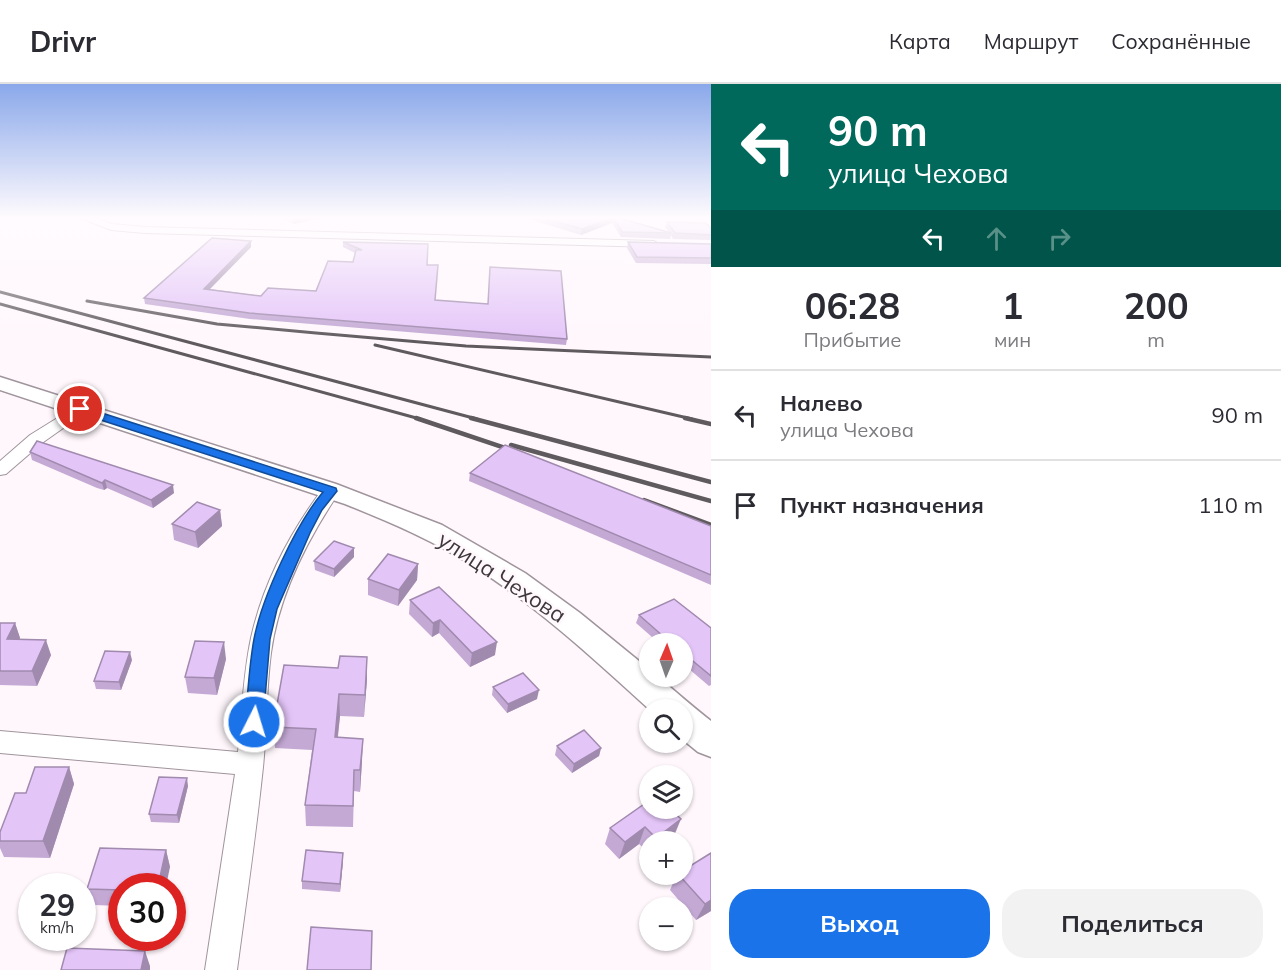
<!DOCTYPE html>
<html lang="ru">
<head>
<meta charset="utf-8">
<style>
  :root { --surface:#fff; --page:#f2f2f3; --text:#2b2b33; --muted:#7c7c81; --line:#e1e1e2; --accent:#1a73e8 }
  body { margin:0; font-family:Mulish,sans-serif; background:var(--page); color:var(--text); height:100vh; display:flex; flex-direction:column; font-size:22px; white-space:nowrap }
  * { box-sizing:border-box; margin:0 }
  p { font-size:20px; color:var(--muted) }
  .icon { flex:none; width:33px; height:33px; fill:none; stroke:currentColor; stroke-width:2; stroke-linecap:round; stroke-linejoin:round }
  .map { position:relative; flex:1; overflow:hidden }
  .sheet { display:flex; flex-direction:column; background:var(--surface); width:570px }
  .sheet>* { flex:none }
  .top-card { background:#00695c; color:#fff; overflow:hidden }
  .needle { width:39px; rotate:2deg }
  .tools { position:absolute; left:639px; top:549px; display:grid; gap:12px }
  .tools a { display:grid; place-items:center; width:54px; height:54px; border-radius:50%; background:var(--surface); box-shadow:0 2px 4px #0004; font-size:30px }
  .speed { position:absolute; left:18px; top:789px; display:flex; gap:12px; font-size:30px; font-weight:700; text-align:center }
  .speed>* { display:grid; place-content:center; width:78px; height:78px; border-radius:50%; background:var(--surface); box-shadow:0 2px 4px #0004; line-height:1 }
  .speed small { font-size:15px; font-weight:400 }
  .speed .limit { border:9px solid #d22; background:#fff; color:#111 }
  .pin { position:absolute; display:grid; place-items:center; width:51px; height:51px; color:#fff; margin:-26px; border:3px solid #fff; border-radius:50%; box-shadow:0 2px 6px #0007 }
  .me { position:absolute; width:66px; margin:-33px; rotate:5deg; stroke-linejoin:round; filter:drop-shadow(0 0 4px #0008) }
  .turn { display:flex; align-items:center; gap:21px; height:126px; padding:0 18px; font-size:27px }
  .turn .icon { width:78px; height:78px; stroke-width:2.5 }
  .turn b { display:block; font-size:42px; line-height:51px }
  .lanes { display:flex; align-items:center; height:57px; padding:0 18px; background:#0003; justify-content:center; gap:30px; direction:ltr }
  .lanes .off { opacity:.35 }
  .eta { display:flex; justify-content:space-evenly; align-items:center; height:102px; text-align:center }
  .eta b { font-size:36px; font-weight:700; line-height:42px }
  .action { display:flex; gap:12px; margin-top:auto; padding:12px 18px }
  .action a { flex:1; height:69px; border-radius:24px; background:var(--accent); color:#fff; font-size:24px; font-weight:700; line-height:69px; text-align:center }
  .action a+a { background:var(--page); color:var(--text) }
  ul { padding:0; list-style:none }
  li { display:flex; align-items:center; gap:18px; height:90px; padding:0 18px; border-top:2px solid var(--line) }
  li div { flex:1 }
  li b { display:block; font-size:22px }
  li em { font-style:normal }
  header { display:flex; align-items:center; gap:36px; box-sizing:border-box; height:84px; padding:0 30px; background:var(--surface); border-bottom:2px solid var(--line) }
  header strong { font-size:28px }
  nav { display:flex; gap:33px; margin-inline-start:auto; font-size:21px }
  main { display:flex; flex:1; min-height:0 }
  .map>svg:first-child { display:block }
</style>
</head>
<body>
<header>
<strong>Drivr</strong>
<nav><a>Карта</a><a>Маршрут</a><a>Сохранённые</a></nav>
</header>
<main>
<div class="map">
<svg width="711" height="886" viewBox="0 0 711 886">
  <rect width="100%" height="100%" fill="#fff7fc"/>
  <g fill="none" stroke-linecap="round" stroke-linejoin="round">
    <!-- minor casing -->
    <g stroke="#a0949c" stroke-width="2">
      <g id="minor">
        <path d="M78,133H92L112,140L145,143L654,157L659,160L654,163L145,149L111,146Z"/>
        <path d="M80,320L88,325L86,328L42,359L6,390L0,391V377L30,351Z"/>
        <path d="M331,401L338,403L340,407C307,456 279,510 271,569C266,607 267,645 263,683C256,751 246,818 237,886H205L235,690L0,669V647L238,668C242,630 243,591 251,554C263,499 291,447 324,403Z"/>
      </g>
    </g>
    <!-- secondary casing -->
    <g stroke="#a0949c" stroke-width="3">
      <path id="secondary" d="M0,293L336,400L442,441L525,489L580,529L650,586V592H657C676,608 692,622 711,637V673L698,668L682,655V626H650C594,575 539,524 476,484C435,457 390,438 345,420L0,306Z"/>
    </g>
    <!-- minor -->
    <use href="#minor" fill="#fff" fill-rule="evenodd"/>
    <!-- secondary -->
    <use href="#secondary" fill="#fff" fill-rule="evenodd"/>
    <!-- rail-far1 -->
    <g stroke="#5f5a5d" stroke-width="3">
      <path d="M0,208L477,335"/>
      <path d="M87,217L217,240L316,249L466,262L711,273"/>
      <path d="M0,220L420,335"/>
      <path d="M375,261L692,335"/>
    </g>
    <!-- rail -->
    <g stroke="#5f5a5d" stroke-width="4.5">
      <path d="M416,334L517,368"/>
      <path d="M471,334L711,398"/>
      <path d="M685,334L711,340"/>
      <path d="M511,361L711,417"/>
      <path d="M644,416L711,441"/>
    </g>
  </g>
  <!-- wall -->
  <g fill="#c4a9d5">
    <path d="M278,133H325L294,140Z"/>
    <path d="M522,133H616L669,148L665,143L667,138L711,144V156L673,155L671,151L670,155L621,153L612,139L581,151Z"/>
    <path d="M343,158L427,181L435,216L567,255L566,261L250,235L145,220L144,214L251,163L210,205L261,212L316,207L353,178L355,169L343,163Z"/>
    <path d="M628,158L711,160V180L636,179L627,164Z"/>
    <path d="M30,368L174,409L153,424L107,404L104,406L97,404L32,376Z"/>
    <path d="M470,389L711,442V501L469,397Z"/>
    <path d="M220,426L222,442L198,464L174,456L172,440Z"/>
    <path d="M354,464V473L334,493L315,486L314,477Z"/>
    <path d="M418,480L417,496L398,522L368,511V495Z"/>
    <path d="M410,516L495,571L470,583L439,549L432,553L409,530Z"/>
    <path d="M639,531L711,544V601L709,602L682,579V560H660L636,539Z"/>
    <path d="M0,539H15L20,554L19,555L51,571L37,602L0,601Z"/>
    <path d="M226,575L217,611L188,609L185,593Z"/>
    <path d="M132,576L121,606L96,605L94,597Z"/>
    <path d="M367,595L364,633L340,632L338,653L362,677L360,708L354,707L353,743L306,742L305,721L312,666L275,664L273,643Z"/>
    <path d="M493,603L537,615L507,629L492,611Z"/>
    <path d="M557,662L601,664L599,672L572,689L555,671Z"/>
    <path d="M69,683L74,700L50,774L4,773L0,764V748Z"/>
    <path d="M188,702L179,739L151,738L149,730Z"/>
    <path d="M650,716L674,752L667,758H650V770L639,760L619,775L605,760L610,744Z"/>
    <path d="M166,766L170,783L122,802V822L93,821L87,805Z"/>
    <path d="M343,769V777L340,808L302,805V797Z"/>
    <path d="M711,769V827L696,836L670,806L677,790Z"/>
  </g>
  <!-- shaded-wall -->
  <g fill="#a08aae">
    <path d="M294,133H325L294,140Z"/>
    <path d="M613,133L612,139L581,151L582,145Z"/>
    <path d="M251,157V163L204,211V205Z"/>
    <path d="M105,396L107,404L104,406L102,399Z"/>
    <path d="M173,401L174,409L153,424L151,416Z"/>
    <path d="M220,426L222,442L198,464L195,448Z"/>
    <path d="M354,464V473L334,493V485Z"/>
    <path d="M418,480L417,496L398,522L399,506Z"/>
    <path d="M440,536L439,549L432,553L433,539Z"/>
    <path d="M15,539L20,554L12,570L7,555Z"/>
    <path d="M46,556L51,571L37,602L32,587Z"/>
    <path d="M224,558L226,575L217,611L214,594Z"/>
    <path d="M497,558L495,571L470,583L472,569Z"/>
    <path d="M130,568L132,576L121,606L119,598Z"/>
    <path d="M367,573V595L364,633L365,611Z"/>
    <path d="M539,606L537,615L507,629L508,620Z"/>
    <path d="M339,610L340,632L335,675V653Z"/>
    <path d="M363,655L362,677L360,708V686Z"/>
    <path d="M601,664L599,672L572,689L574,680Z"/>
    <path d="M69,683L74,700L50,774L43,757Z"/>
    <path d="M187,694L188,702L179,739L177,731Z"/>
    <path d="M681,735L674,752L667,758H655L656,754Z"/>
    <path d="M645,743L639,760L619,775L625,758Z"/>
    <path d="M166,766L170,783L166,802H158Z"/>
    <path d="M343,769V777L340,808V800Z"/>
    <path d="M711,816V827L696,836L705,820Z"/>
    <path d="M145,867L150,882V886H141Z"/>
  </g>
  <!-- building -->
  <g fill="#e4c5f8" stroke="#a08aae" stroke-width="1.5">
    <path d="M540,133H616L671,149L622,148L613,133L582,145Z"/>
    <path d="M667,138L706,139L711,144V151L675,149Z"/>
    <path d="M212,154L251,157L204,205L261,212L268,204L316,207L328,177L353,178L356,166H362L343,158L428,160L427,181H438L435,216L488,220L490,183L561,187L567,255L249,229L144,214Z"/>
    <path d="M628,158L711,160V174L637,173Z"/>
    <path d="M37,357L173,401L151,416L105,396L102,399L95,396L30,368Z"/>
    <path d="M505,361L711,442V491L470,389Z"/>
    <path d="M197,418L220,426L195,448L172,440Z"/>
    <path d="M334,457L354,464L334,485L314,477Z"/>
    <path d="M388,470L418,480L399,506L368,495Z"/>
    <path d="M439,503L497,558L472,569L440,536L433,539L410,516Z"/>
    <path d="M674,515L711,544V592L682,568V560H672L639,531Z"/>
    <path d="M0,539H15L7,555L46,556L32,587H0Z"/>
    <path d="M195,557L224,558L214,594L185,593Z"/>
    <path d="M105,567L130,568L119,598L94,597Z"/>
    <path d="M340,572L367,573L365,611L339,610L335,653L363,655L360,686H354L353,722L305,721L316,645L273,643L284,581L338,584Z"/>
    <path d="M523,589L539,606L508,620L493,603Z"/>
    <path d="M584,646L601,664L574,680L557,662Z"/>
    <path d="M35,683H69L43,757H0V748L15,709H26Z"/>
    <path d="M159,693L187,694L177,731L149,730Z"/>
    <path d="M650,716V724H669L681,735L656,754L645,743L625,758L610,744Z"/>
    <path d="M100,764L166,766L158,802H122V806L87,805Z"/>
    <path d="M306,766L343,769L340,800L302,797Z"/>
    <path d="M711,769V816L705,820L678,790H682V787Z"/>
    <path d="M311,843L372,847L371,886H307Z"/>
    <path d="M67,864L145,867L141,886H61Z"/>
  </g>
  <!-- sky -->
  <linearGradient id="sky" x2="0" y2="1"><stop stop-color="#8aa8ea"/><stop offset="0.52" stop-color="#fffbfe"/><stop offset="1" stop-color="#fffbfe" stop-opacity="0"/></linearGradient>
  <rect width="711" height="257" fill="url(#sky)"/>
  <!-- route -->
  <path fill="#1a73e8" stroke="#114b97" stroke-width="1.5" d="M80,322L336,404L337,407L322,426L310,449L277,525L270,555L263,638L260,643L254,645L248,643L245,638C248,610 249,582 254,555C262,513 296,440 323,408L76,328L74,325Z"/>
  <g text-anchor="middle" stroke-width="5" stroke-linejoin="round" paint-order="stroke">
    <!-- street labels -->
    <g font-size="22" fill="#3c373a" stroke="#fff7fc">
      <text transform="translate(502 493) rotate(33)" y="8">улица Чехова</text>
    </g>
  </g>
</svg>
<div class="tools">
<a><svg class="needle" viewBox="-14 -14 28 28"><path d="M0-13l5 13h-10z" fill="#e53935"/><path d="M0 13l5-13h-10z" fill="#7c7c81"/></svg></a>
<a><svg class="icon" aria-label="search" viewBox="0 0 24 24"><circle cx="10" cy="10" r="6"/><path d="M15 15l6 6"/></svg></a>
<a><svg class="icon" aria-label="layers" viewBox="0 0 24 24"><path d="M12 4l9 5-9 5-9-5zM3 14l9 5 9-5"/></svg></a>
<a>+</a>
<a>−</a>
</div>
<div class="speed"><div>29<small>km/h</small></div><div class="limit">30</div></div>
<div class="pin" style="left:80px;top:325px;background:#d93025"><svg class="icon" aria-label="arrive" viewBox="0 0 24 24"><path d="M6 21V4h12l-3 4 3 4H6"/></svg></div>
<svg class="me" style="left:254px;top:638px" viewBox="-20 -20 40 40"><circle r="17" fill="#1a73e8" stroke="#fff" stroke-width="3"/><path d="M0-11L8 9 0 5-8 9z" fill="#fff"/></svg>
</div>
<section class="sheet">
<div class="top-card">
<div class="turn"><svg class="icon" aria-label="left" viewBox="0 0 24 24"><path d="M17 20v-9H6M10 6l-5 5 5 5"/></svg><div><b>90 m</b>улица Чехова</div></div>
<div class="lanes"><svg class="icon" aria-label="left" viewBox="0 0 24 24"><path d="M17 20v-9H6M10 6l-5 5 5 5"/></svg><svg class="icon off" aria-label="ahead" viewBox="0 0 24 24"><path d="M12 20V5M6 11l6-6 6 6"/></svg><svg class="icon off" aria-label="right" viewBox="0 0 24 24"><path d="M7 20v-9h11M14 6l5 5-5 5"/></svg></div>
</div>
<div class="eta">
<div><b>06:28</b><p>Прибытие</p></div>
<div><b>1</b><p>мин</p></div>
<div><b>200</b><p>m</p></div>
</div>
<ul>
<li><svg class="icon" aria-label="left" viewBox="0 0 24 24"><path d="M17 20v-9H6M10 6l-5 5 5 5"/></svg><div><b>Налево</b><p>улица Чехова</p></div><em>90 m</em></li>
<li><svg class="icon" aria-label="arrive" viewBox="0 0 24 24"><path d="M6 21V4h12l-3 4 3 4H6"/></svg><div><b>Пункт назначения</b></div><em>110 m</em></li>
</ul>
<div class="action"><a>Выход</a><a>Поделиться</a></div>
</section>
</main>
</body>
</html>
